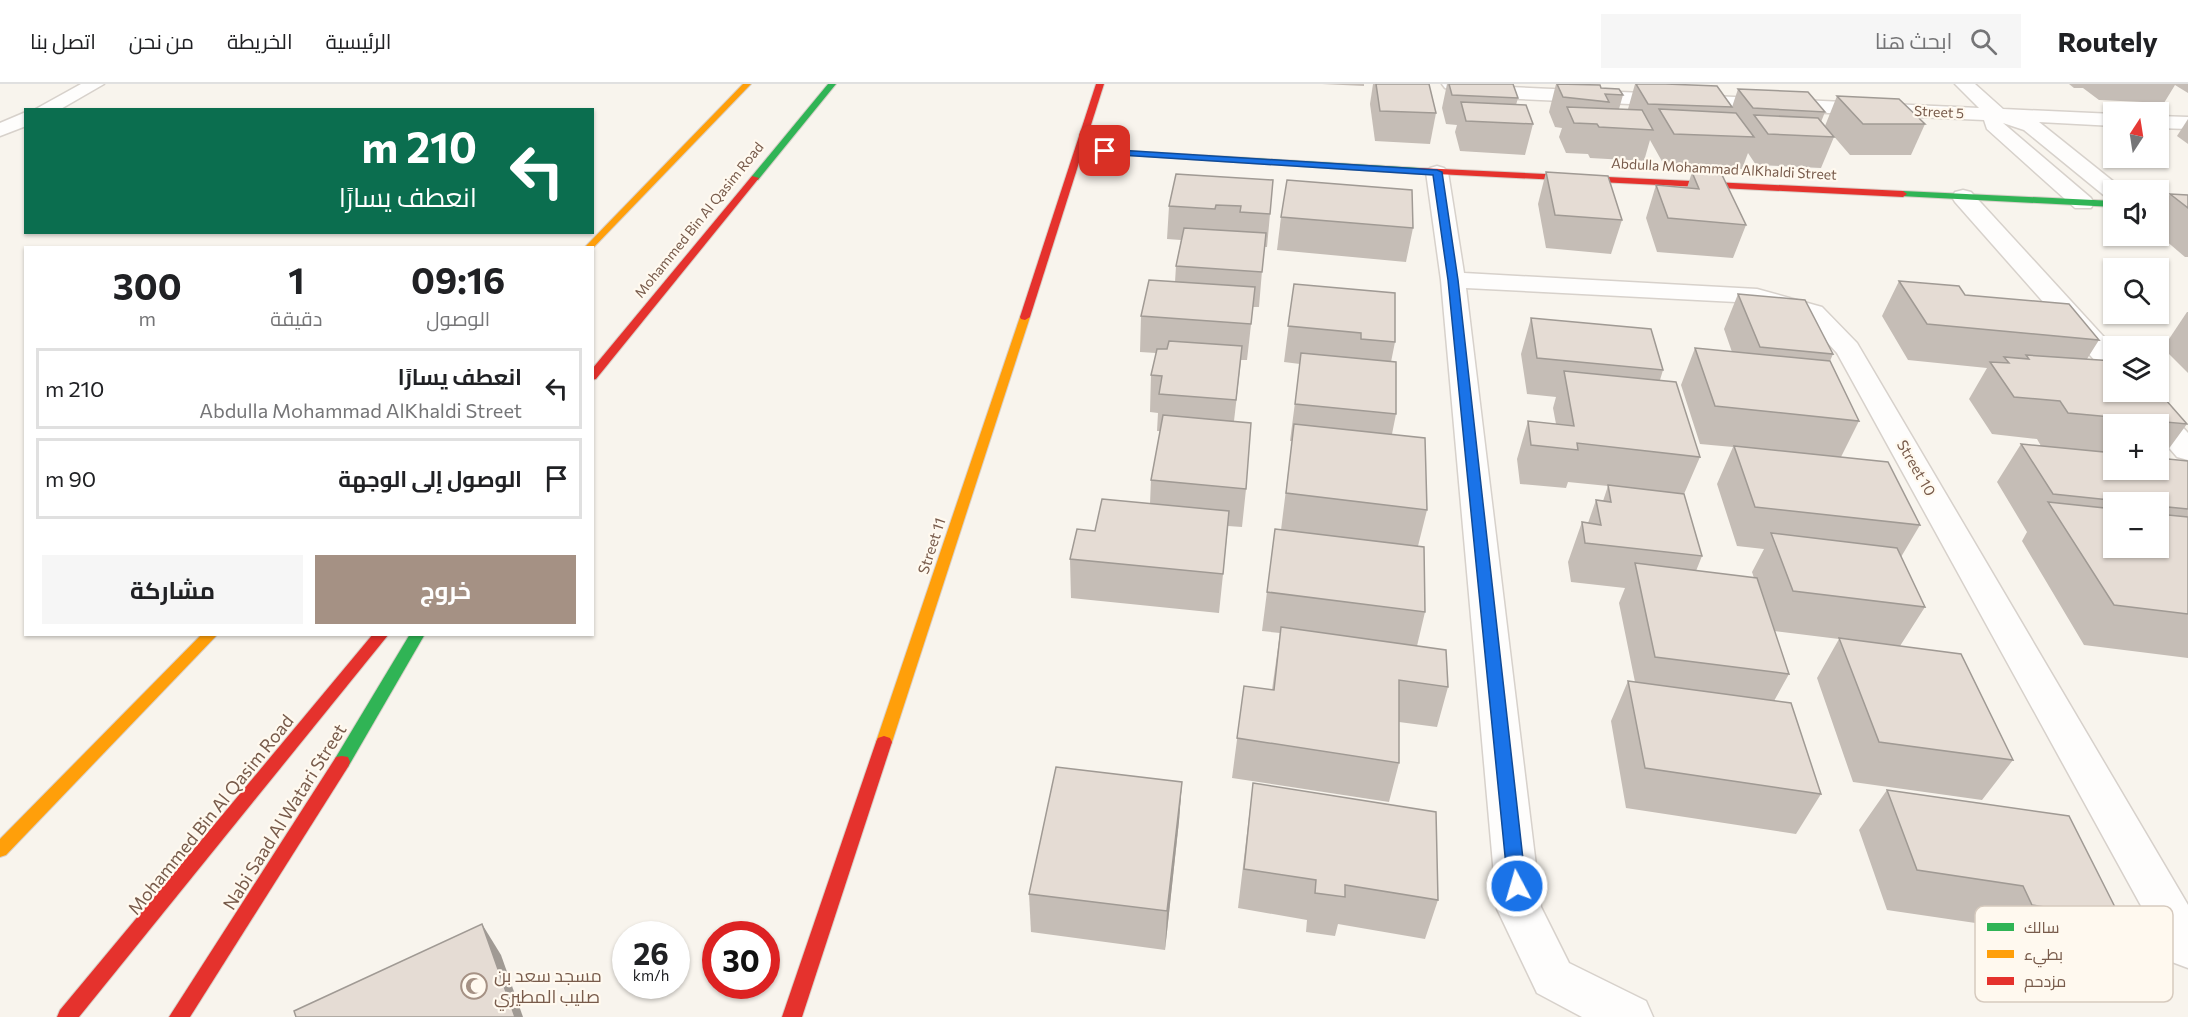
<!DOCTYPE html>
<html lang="ar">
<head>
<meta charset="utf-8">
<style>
  :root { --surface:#fff; --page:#f6f6f6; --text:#202124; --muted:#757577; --line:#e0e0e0; --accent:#a59184 }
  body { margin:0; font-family:Commissioner,Cairo,sans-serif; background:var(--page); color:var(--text); direction:rtl; height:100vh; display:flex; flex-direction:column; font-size:22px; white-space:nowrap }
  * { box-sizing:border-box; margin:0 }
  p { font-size:20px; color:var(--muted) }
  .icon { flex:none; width:33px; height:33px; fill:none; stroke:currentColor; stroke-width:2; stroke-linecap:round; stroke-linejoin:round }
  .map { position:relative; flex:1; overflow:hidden; direction:ltr }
  .panel { position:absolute; left:24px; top:162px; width:570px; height:390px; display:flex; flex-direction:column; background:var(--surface); border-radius:0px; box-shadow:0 2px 4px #0004; direction:rtl }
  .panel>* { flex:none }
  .banner { position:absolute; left:24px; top:24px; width:570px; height:126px; border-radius:0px; box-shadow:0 2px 4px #0004; direction:rtl; background:#0b6e4f; color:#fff; overflow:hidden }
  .needle { width:39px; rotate:12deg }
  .fabs { position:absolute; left:2103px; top:18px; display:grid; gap:12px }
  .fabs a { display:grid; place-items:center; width:66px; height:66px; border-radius:0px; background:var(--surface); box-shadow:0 2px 4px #0004; font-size:30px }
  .speed { position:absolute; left:612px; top:837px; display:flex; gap:12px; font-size:30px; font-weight:700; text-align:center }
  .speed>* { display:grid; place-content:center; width:78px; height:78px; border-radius:50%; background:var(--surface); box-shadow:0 2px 4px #0004; line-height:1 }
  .speed small { font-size:15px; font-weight:400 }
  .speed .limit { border:9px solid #d22; background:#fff; color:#111 }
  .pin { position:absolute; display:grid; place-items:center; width:51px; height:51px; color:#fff; margin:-26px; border-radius:12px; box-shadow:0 3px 9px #0006 }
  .me { position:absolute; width:66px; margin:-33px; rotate:354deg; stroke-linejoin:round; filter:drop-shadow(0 0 4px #0008) }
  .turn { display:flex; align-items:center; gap:21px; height:126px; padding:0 18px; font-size:27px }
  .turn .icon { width:78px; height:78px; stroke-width:2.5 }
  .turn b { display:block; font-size:42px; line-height:51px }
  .eta { display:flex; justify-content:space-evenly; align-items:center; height:102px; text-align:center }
  .eta b { font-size:36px; font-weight:700; line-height:42px }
  .action { display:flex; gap:12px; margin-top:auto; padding:12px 18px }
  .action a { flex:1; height:69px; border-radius:0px; background:var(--accent); color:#fff; font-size:24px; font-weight:700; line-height:69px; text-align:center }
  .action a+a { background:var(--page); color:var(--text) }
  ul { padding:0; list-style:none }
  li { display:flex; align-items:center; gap:18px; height:81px; margin:0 12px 9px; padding:0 6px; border:3px solid var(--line); border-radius:0px }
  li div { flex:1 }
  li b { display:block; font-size:22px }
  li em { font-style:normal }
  header { display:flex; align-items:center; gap:36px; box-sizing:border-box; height:84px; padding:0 30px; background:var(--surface); border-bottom:2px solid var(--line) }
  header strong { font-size:28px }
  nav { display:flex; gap:33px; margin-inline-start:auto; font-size:21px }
  .search { width:420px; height:54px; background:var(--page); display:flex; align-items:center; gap:15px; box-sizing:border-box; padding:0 21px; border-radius:0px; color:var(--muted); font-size:22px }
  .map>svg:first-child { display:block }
</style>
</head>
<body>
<header>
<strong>Routely</strong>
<div class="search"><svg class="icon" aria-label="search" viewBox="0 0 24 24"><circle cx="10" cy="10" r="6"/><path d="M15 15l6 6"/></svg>ابحث هنا</div>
<nav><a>الرئيسية</a><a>الخريطة</a><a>من نحن</a><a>اتصل بنا</a></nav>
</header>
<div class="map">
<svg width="2188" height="933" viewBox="0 0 2188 933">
  <rect width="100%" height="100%" fill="#f8f4ed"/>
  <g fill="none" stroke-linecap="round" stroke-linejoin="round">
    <!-- street casing -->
    <g stroke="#d7d1cb" stroke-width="3">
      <g id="street">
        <path d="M81,0H104L59,26H34Z"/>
        <path d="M1442,0L1979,24L1955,0H1975L2003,25L2114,30V42L2039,38L2124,106H2114V114L2106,113L2024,46L2003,39L2091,114L2094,119L2091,124H2075L1987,45L1984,36L1477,13L1445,4Z"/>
        <path d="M26,28V42L0,52V39Z"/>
        <path d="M2158,32L2188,33V45L2158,44Z"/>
        <path d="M1437,82L1444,84L1448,88L1464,189L1757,205L1822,223L1857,259L2188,821V884L2172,878L1837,269L1804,233L1755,219L1466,204L1541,823L1569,879L1646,917L1653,933H1582L1537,909L1497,825L1441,196L1426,88L1430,84Z"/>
        <path d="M1963,106L1971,108L2114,264V289L2104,287L1955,118L1952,113L1955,108Z"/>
        <path d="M2122,308H2151L2188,349V376L2177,373L2158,351V340H2149Z"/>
      </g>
    </g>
    <!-- fast casing -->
    <g stroke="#d8d0c9" stroke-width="2">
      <g id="fast">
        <path d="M828,0H836L758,96H752V92Z"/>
        <path d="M1078,64L1420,84L1424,87L1420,90L1081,68L1077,66Z"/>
        <path d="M1903,107L2114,117V123L1900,112V108Z"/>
        <path d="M410,550H425L348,683L342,684L336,683L334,678L336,673Z"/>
      </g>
    </g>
    <!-- slow casing -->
    <g stroke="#d8d0c9" stroke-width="2">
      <g id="slow">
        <path d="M743,0H751L592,165L584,164Z"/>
        <path d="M2158,120L2188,121V127L2158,126Z"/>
        <path d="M1025,230L1030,233L892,658L890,662L884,664L878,662L876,658L1020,233Z"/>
        <path d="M202,550H218L6,771L0,773V755Z"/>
      </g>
    </g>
    <!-- jam casing -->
    <g stroke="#d8d0c9" stroke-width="2">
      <g id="jam">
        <path d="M1096,0H1104L1030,233L1025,236L1021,235L1020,233Z"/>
        <path d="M1420,84L1903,107L1907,110L1903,113L1417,89V85Z"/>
        <path d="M752,92L759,94L596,295L592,296V285Z"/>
        <path d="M373,550H389L79,933H57L60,926Z"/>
        <path d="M884,652L890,654L892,658L802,933H782L876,658L878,654Z"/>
        <path d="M342,672L348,673L350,678L348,683L190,933H169L336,673Z"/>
      </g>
    </g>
    <!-- street -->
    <use href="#street" fill="#fefdfc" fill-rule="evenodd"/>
    <!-- fast -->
    <use href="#fast" fill="#30b455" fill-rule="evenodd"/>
    <!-- slow -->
    <use href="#slow" fill="#ff9f0a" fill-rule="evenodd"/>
    <!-- jam -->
    <use href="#jam" fill="#e5322d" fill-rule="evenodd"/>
  </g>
  <!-- wall -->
  <g fill="#c5bdb6" fill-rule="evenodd">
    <path d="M1322,0H1364V2Z"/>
    <path d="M1373,0H1429L1436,29L1430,60L1375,57L1370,20Z"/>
    <path d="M1447,0H1513L1518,14L1516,21L1533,40L1525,71L1460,67L1455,48L1457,41L1446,40L1442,24Z"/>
    <path d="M1556,0L1600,1L1601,4L1623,11L1619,25H1628L1635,0H1666L1732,23L1738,5L1825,28L1821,38L1834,53L1821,84L1756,81L1748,69L1742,85L1664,81L1650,56L1644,77L1590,74L1588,70L1566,69L1559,53L1562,44L1555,43L1549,28Z"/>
    <path d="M2069,0H2188V9L2175,1L2164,19L2099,16L2083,4H2074Z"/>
    <path d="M1837,12L1925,40L1911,71H1850L1825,42Z"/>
    <path d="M2188,35V60L2177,52Z"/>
    <path d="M1546,88L1622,136L1611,170L1546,164L1538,120Z"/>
    <path d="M1692,88L1746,141L1733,174L1657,168L1646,134L1656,101L1687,104Z"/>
    <path d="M1176,90L1270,130L1267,163H1264L1259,223H1253L1247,276H1241L1234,337L1246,405L1242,443L1228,442L1219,529L1071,514L1070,475L1095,447L1150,420L1151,396L1160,347H1157L1158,329L1150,328L1151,291L1156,269L1140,268L1141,232L1175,198L1176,182L1181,156L1167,155L1169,122Z"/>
    <path d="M2170,110L2188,111V173H2185L2158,150V129Z"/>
    <path d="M1281,133L1413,144L1406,178L1277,166Z"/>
    <path d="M1899,197L2099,256L2087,275L2187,340L2162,374L2188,377V574L2084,561L2022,457L2027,448L1997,398L2021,360L2041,362L2037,355L1992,350L1969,315L1987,284L1908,276L1882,232ZM2114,340H2158V386H2114ZM2114,418H2158V464H2114Z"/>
    <path d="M1294,200L1395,258L1391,278L1396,330L1392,350L1427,426L1418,462L1425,528L1417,562L1448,603L1437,643L1399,638V679L1389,718L1232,694L1244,602L1272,606L1280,549L1262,547L1275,445L1281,446L1292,357H1290L1300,280L1284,278Z"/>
    <path d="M1738,210L1833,270L1830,277L1859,337L1841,373L1920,441L1901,473L1925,523L1900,562L2013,676L1982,716L1853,698L1817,594L1839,555L1774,547L1789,590L1774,617L1821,710L1796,750L1626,724L1611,637L1628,597L1635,598L1619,519L1625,504L1571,498L1568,478L1582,438L1588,439L1596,416L1603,417L1608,402L1568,398L1566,404L1520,400L1517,375L1528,337L1556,340L1553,324L1556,313L1527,310L1521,270L1531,234L1663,286L1660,296L1700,373L1684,410L1702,472L1696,487L1754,494L1752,488L1764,465L1737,462L1717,400L1733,363L1700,360L1681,301L1695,264L1732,268L1724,245Z"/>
    <path d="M2187,228H2188V289L2163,264Z"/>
    <path d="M1182,698L1179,737L1165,866L1031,848L1029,810Z"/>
    <path d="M1253,699L1438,816L1425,855L1338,840L1335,852L1306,848L1307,836L1238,824Z"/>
    <path d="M1887,706L2121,835L2082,873L1997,860L1989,841L1887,826L1859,746Z"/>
  </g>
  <!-- shaded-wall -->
  <g fill="#a09a94">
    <path d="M1182,698L1179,737L1165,866L1167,827Z"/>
    <path d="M482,840L501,871L523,933H515Z"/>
  </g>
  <!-- building -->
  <g fill="#e5dcd4" stroke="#a09a94" stroke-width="1.5">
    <path d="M1376,0H1429L1436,29L1380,27Z"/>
    <path d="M1449,0H1513L1518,14L1452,11Z"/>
    <path d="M1557,0L1600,1L1601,4L1619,5L1623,11L1605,10L1609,18L1563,13Z"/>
    <path d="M1636,0H1666L1717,2L1732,23L1648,20Z"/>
    <path d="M1738,5L1808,8L1825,28L1753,24Z"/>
    <path d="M1837,12L1899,15L1925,40H1863Z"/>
    <path d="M1461,18L1526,21L1533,40L1466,37Z"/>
    <path d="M1567,23L1642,26L1653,46L1599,43L1597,40L1574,39Z"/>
    <path d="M1659,25L1736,29L1754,53L1674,50Z"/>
    <path d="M1754,31L1818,34L1834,53L1768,50Z"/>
    <path d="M1546,88L1608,92L1622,136L1555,131Z"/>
    <path d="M1692,88L1722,91L1746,141L1668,134L1656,101L1699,105Z"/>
    <path d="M1176,90L1273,96L1270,130L1240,128L1241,122L1216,121L1215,125L1169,122Z"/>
    <path d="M1287,96L1412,106L1413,144L1281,133Z"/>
    <path d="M2170,110L2188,111V124Z"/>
    <path d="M1184,144L1266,149L1262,188L1176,182Z"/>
    <path d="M1149,196L1255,203L1251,240L1141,232Z"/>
    <path d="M1899,197L1959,202L1965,211L2069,220L2099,256L1927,240Z"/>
    <path d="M1294,200L1395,209V258L1361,255V249L1288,242Z"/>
    <path d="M1738,210L1805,216L1833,270L1760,263Z"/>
    <path d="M1531,234L1651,245L1663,286L1537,274Z"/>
    <path d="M1169,257L1242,262L1236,316L1159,310L1162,292L1151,291L1157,265H1167Z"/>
    <path d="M1695,264L1830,277L1859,337L1715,322Z"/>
    <path d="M1301,269L1396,278V330L1295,320Z"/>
    <path d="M2026,271L2114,277V308L2158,307L2187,340L2068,329L2060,317L2014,313L1990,278L2009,279L2004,273L2029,275Z"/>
    <path d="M1564,287L1676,298L1700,373L1577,359L1578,366L1531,361L1528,337L1574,342Z"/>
    <path d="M1163,331L1251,339L1246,405L1151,396Z"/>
    <path d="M1294,340L1425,354L1427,426L1286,409Z"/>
    <path d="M2021,360L2114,369V386H2158V374L2188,377V425L2158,422V418H2129L2053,410Z"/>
    <path d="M1734,362L1888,378L1920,441L1755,423Z"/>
    <path d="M1608,401L1684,410L1702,472L1585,459L1582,438L1601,441L1596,416L1611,418Z"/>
    <path d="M1102,415L1229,427L1223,490L1070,475L1077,445L1095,447Z"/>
    <path d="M2048,418L2114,425V464H2158V430L2188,433V530L2114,521Z"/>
    <path d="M1275,445L1424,463L1425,528L1267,508Z"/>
    <path d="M1771,449L1897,464L1925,523L1793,507Z"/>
    <path d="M1635,479L1757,494L1789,590L1655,573Z"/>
    <path d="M1281,543L1446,566L1448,603L1399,596V679L1237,654L1244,602L1274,606Z"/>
    <path d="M1839,554L1961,570L2013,676L1879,658Z"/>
    <path d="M1628,597L1791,619L1821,710L1645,684Z"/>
    <path d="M1056,683L1182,698L1167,827L1029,810Z"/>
    <path d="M1253,699L1436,728L1438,816L1345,801V813L1315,809L1316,796L1244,785Z"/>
    <path d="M1887,706L2069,732L2121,835L2032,821L2023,802L1917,786Z"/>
    <path d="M482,840L515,933H296L294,927Z"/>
  </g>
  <!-- route -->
  <path fill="#1a73e8" stroke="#114b97" stroke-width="1.5" d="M1102,65L1437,86L1442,88L1458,196L1526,802L1523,807L1517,809L1511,807L1508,802L1448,196L1433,91L1105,70Z"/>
  <!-- icons -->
  <defs>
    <g id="mosque-ring" transform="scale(1.35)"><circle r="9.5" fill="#fff9ef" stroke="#a59184" stroke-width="1.5"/><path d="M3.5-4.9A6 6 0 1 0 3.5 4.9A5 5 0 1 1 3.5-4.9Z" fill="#a59184"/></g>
  </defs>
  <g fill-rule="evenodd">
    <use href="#mosque-ring" x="474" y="902"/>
  </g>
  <g text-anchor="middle" stroke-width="4.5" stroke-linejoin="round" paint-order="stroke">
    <!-- far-street labels -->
    <g font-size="14" fill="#785b4b" stroke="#fff9ef">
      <text transform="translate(1939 28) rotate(3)" y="5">Street 5</text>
      <text transform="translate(1724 85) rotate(3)" y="5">Abdulla Mohammad AlKhaldi Street</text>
      <text transform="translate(699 136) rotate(-51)" y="5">Mohammed Bin Al Qasim Road</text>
    </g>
    <!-- street labels -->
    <g font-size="15" fill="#785b4b" stroke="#fff9ef">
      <text transform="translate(1916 384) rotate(60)" y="5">Street 10</text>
      <text transform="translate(932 462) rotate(-72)" y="5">Street 11</text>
    </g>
    <!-- near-street labels -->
    <g font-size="18" fill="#785b4b" stroke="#fff9ef">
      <text transform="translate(211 731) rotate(-51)" y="6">Mohammed Bin Al Qasim Road</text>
      <text transform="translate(285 733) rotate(-58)" y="6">Nabi Saad Al Watari Street</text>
    </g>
    <!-- near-poi labels -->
    <g font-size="18" fill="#785b4b" stroke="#fff9ef" text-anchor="start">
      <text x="494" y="898">مسجد سعد بن<tspan x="494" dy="21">صليب المطيري</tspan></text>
    </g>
  </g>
  <!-- legend -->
  <rect x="1975" y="822" width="198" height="96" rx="9" fill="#fff9ef" stroke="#d6cabe" stroke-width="1.5"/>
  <rect x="1987" y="839" width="27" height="8" fill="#30b455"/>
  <rect x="1987" y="866" width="27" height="8" fill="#ff9f0a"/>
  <rect x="1987" y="893" width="27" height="8" fill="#e5322d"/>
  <g font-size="16" fill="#785b4b">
    <text x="2024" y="849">سالك</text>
    <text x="2024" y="876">بطيء</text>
    <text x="2024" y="903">مزدحم</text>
  </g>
</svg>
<div class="fabs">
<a><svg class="needle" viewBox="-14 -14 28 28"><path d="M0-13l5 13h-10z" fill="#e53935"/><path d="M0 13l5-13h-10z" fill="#757577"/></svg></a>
<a><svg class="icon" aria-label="sound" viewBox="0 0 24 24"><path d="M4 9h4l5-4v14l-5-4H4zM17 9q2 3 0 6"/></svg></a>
<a><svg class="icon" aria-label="search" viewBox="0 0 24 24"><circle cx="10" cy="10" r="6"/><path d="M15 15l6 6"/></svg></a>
<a><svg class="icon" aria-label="layers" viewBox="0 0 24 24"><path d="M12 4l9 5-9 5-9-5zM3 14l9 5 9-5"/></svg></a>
<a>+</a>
<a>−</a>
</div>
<div class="speed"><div>26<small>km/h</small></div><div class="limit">30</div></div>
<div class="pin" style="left:1105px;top:67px;background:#d93025"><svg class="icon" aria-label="arrive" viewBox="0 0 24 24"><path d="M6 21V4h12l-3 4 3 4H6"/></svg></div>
<svg class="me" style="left:1517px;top:802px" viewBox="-20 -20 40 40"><circle r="17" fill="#1a73e8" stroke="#fff" stroke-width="3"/><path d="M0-11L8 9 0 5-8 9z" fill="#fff"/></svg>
<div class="banner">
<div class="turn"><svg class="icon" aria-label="left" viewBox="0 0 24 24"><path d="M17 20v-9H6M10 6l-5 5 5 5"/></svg><div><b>210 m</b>انعطف يسارًا</div></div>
</div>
<section class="panel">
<div class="eta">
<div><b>09:16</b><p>الوصول</p></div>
<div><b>1</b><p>دقيقة</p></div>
<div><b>300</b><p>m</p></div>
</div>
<ul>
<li><svg class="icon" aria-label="left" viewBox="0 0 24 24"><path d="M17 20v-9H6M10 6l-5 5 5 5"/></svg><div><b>انعطف يسارًا</b><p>Abdulla Mohammad AlKhaldi Street</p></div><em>210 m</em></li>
<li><svg class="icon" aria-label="arrive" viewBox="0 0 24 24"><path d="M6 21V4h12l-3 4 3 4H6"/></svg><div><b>الوصول إلى الوجهة</b></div><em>90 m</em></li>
</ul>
<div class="action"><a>خروج</a><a>مشاركة</a></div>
</section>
</div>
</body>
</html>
